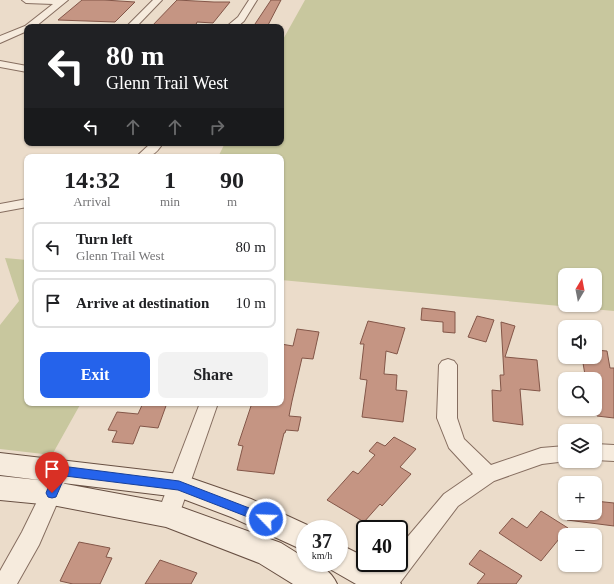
<!DOCTYPE html>
<html lang="en">
<head>
<meta charset="utf-8">
<style>
  :root { --surface:#fff; --page:#f2f2f2; --text:#202124; --muted:#757577; --line:#e0e0e0; --accent:#2563eb }
  body { margin:0; font-family:Georgia,serif; background:var(--page); color:var(--text); height:100vh; display:flex; flex-direction:column; font-size:15px; white-space:nowrap }
  * { box-sizing:border-box; margin:0 }
  p { font-size:13px; color:var(--muted) }
  .icon { flex:none; width:22px; height:22px; fill:none; stroke:currentColor; stroke-width:2; stroke-linecap:round; stroke-linejoin:round }
  .map { position:relative; flex:1; overflow:hidden }
  .side { position:absolute; left:24px; top:154px; width:260px; height:252px; display:flex; flex-direction:column; background:var(--surface); border-radius:8px; box-shadow:0 1px 3px #0004 }
  .side>* { flex:none }
  .hud { position:absolute; left:24px; top:24px; width:260px; height:122px; border-radius:8px; box-shadow:0 1px 3px #0004; background:#202124; color:#fff; overflow:hidden }
  .needle { width:26px; rotate:10deg }
  .tools { position:absolute; left:558px; top:268px; display:grid; gap:8px }
  .tools a { display:grid; place-items:center; width:44px; height:44px; border-radius:8px; background:var(--surface); box-shadow:0 1px 3px #0004; font-size:20px }
  .speed { position:absolute; left:296px; top:520px; display:flex; gap:8px; font-size:20px; font-weight:700; text-align:center }
  .speed>* { display:grid; place-content:center; width:52px; height:52px; border-radius:50%; background:var(--surface); box-shadow:0 1px 3px #0004; line-height:1 }
  .speed small { font-size:10px; font-weight:400 }
  .speed .limit { border:2px solid #111; border-radius:6px; background:#fff; color:#111 }
  .pin { position:absolute; display:grid; place-items:center; width:34px; height:34px; color:#fff; margin:-41px -17px; border-radius:50% 50% 50% 0; rotate:-45deg; box-shadow:0 0 4px #0007 }
  .pin .icon { rotate:45deg }
  .me { position:absolute; width:44px; margin:-22px; rotate:294deg; stroke-linejoin:round; filter:drop-shadow(0 0 3px #0008) }
  .turn { display:flex; align-items:center; gap:14px; height:84px; padding:0 16px; font-size:18px }
  .turn .icon { width:52px; height:52px; stroke-width:2.5 }
  .turn b { display:block; font-size:28px; line-height:34px }
  .lanes { display:flex; align-items:center; height:38px; padding:0 16px; background:#0003; justify-content:center; gap:20px; direction:ltr }
  .lanes .off { opacity:.35 }
  .eta { display:flex; justify-content:space-evenly; align-items:center; height:68px; text-align:center }
  .eta b { font-size:24px; font-weight:600; line-height:28px }
  .cta { display:flex; gap:8px; margin-top:auto; padding:8px 16px }
  .cta a { flex:1; height:46px; border-radius:8px; background:var(--accent); color:#fff; font-size:16px; font-weight:600; line-height:46px; text-align:center }
  .cta a+a { background:var(--page); color:var(--text) }
  ul { padding:0; list-style:none }
  li { display:flex; align-items:center; gap:12px; height:50px; margin:0 8px 6px; padding:0 8px; border:2px solid var(--line); border-radius:8px }
  li div { flex:1 }
  li b { display:block; font-size:15px }
  li em { font-style:normal }
  .map>svg:first-child { display:block }
</style>
</head>
<body>
<div class="map">
<svg width="614" height="584" viewBox="0 0 614 584">
  <rect width="100%" height="100%" fill="#ebdcca"/>
  <!-- green -->
  <g fill="#c8c79e" fill-rule="evenodd">
    <path d="M305,0H614V311L281,280V157H218L225,143H281V43ZM565,275H595V305H565Z"/>
    <path d="M5,258L27,260V403H81L52,455L0,449V325L19,301Z"/>
  </g>
  <!-- building -->
  <g fill="#c59583" stroke="#835648">
    <path d="M82,0H104L135,2L115,22L58,20Z"/>
    <path d="M177,0L214,2H230L213,23L197,22L195,27H151Z"/>
    <path d="M271,0H281L267,27H253Z"/>
    <path d="M422,308L455,312V333L443,332V322L421,320Z"/>
    <path d="M477,316L494,320L486,342L468,337Z"/>
    <path d="M368,321L405,328L397,354L386,351L384,374L397,375L396,390L407,391L403,422L362,417L367,380L360,379L364,344H360Z"/>
    <path d="M501,322L515,326L505,357L537,360L540,391L520,389L523,425L493,421L492,390L501,391L500,375H504Z"/>
    <path d="M297,329L319,332L313,359L302,358L292,401L289,416L301,417L298,431L286,430L285,433H284L274,474L237,470L243,446L238,445L252,403H281V344L293,346Z"/>
    <path d="M595,350L607,351L610,368H614V418L597,416L595,406V376L585,375L582,357H595Z"/>
    <path d="M143,403H167L158,428L140,426L133,444L112,442L117,431L108,430L117,412L138,414Z"/>
    <path d="M394,437L416,449L400,467L411,474L382,506L380,504L364,522L327,500L353,471L358,474L375,455L369,451L377,442L385,446Z"/>
    <path d="M595,501L614,503V526L567,520L568,513H595Z"/>
    <path d="M541,511L568,528L541,561L499,533L512,518L527,528Z"/>
    <path d="M79,542L110,548L106,557L112,558L100,584H73L60,581Z"/>
    <path d="M480,550L522,576L516,584H477L485,574L469,564Z"/>
    <path d="M160,560L197,573L191,584H145Z"/>
  </g>
  <g fill="none" stroke-linecap="round" stroke-linejoin="round">
    <!-- street casing -->
    <g stroke="#866e60" stroke-width="2">
      <g id="street">
        <path d="M22,0H68L35,27H27V31L0,43V36L25,26L53,4L26,3Z"/>
        <path d="M153,0H162L136,27H126Z"/>
        <path d="M249,0H257L244,21L237,27H226L238,17Z"/>
        <path d="M0,61L27,66V72L0,67Z"/>
        <path d="M151,143H163C155,156 150,157 136,157Z"/>
        <path d="M27,199V207L0,212V204Z"/>
        <path d="M448,359L454,361L457,365V418L464,439L491,465L541,448L565,446V461H567L542,464L494,481L458,506L399,584H374L387,563H399V547L444,494L473,474L449,448L437,418L439,365L442,361Z"/>
        <path d="M200,403H218L179,515L176,521L168,524L160,521L157,515Z"/>
        <path d="M595,444L614,445V461L595,460Z"/>
        <path d="M55,477L62,479L65,485L39,545L17,584H0V571L22,532L48,479Z"/>
      </g>
    </g>
    <!-- secondary casing -->
    <g stroke="#685043" stroke-width="2">
      <g id="secondary">
        <path d="M0,453L179,474L251,499L316,529H305V551L231,517L178,497L55,482L168,503L178,506L281,543L305,558V563C320,563 331,571 337,584H293L259,563L166,527L52,505L0,500V476L47,481L0,475Z"/>
        <path d="M339,544L365,557V563C381,563 394,569 401,584H356L328,568L326,563H339Z"/>
      </g>
    </g>
    <!-- street -->
    <use href="#street" fill="#f6ebdd" fill-rule="evenodd"/>
    <!-- secondary -->
    <use href="#secondary" fill="#f6ebdd" fill-rule="evenodd"/>
  </g>
  <!-- route -->
  <path fill="#2563eb" stroke="#184099" d="M61,466L179,481L270,516L272,519L270,523L266,524L178,490L65,476L56,497L52,498L48,497L46,493L55,470L57,467Z"/>
</svg>
<div class="tools">
<a><svg class="needle" viewBox="-14 -14 28 28"><path d="M0-13l5 13h-10z" fill="#e53935"/><path d="M0 13l5-13h-10z" fill="#757577"/></svg></a>
<a><svg class="icon" aria-label="sound" viewBox="0 0 24 24"><path d="M4 9h4l5-4v14l-5-4H4zM17 9q2 3 0 6"/></svg></a>
<a><svg class="icon" aria-label="search" viewBox="0 0 24 24"><circle cx="10" cy="10" r="6"/><path d="M15 15l6 6"/></svg></a>
<a><svg class="icon" aria-label="layers" viewBox="0 0 24 24"><path d="M12 4l9 5-9 5-9-5zM3 14l9 5 9-5"/></svg></a>
<a>+</a>
<a>−</a>
</div>
<div class="speed"><div>37<small>km/h</small></div><div class="limit">40</div></div>
<div class="pin" style="left:52px;top:493px;background:#d93025"><svg class="icon" aria-label="arrive" viewBox="0 0 24 24"><path d="M6 21V4h12l-3 4 3 4H6"/></svg></div>
<svg class="me" style="left:266px;top:519px" viewBox="-20 -20 40 40"><circle r="17" fill="#2563eb" stroke="#fff" stroke-width="3"/><path d="M0-11L8 9 0 5-8 9z" fill="#fff"/></svg>
<div class="hud">
<div class="turn"><svg class="icon" aria-label="left" viewBox="0 0 24 24"><path d="M17 20v-9H6M10 6l-5 5 5 5"/></svg><div><b>80 m</b>Glenn Trail West</div></div>
<div class="lanes"><svg class="icon" aria-label="left" viewBox="0 0 24 24"><path d="M17 20v-9H6M10 6l-5 5 5 5"/></svg><svg class="icon off" aria-label="ahead" viewBox="0 0 24 24"><path d="M12 20V5M6 11l6-6 6 6"/></svg><svg class="icon off" aria-label="ahead" viewBox="0 0 24 24"><path d="M12 20V5M6 11l6-6 6 6"/></svg><svg class="icon off" aria-label="right" viewBox="0 0 24 24"><path d="M7 20v-9h11M14 6l5 5-5 5"/></svg></div>
</div>
<section class="side">
<div class="eta">
<div><b>14:32</b><p>Arrival</p></div>
<div><b>1</b><p>min</p></div>
<div><b>90</b><p>m</p></div>
</div>
<ul>
<li><svg class="icon" aria-label="left" viewBox="0 0 24 24"><path d="M17 20v-9H6M10 6l-5 5 5 5"/></svg><div><b>Turn left</b><p>Glenn Trail West</p></div><em>80 m</em></li>
<li><svg class="icon" aria-label="arrive" viewBox="0 0 24 24"><path d="M6 21V4h12l-3 4 3 4H6"/></svg><div><b>Arrive at destination</b></div><em>10 m</em></li>
</ul>
<div class="cta"><a>Exit</a><a>Share</a></div>
</section>
</div>
</body>
</html>
